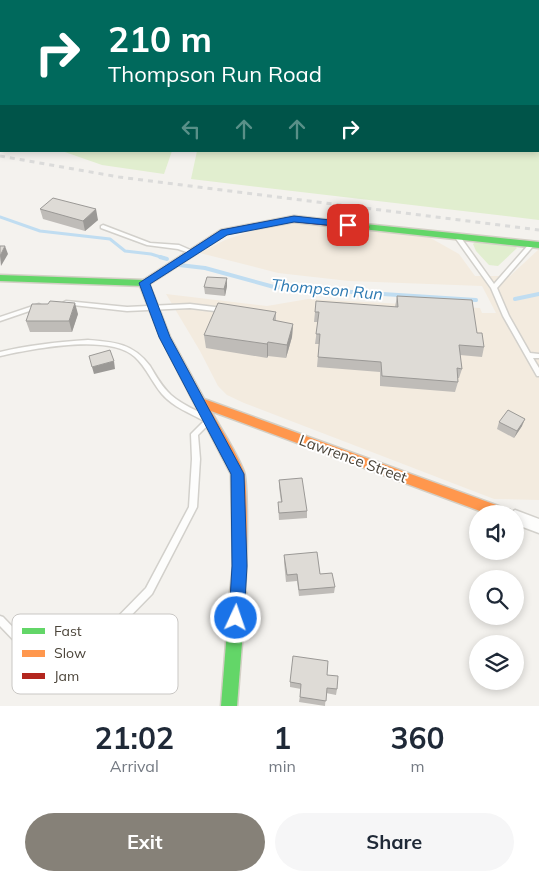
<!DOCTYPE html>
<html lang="en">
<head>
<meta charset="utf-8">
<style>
  :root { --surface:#fff; --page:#f6f6f7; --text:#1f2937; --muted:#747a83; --accent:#868178 }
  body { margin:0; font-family:Mulish,sans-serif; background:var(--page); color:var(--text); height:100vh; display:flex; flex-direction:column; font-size:19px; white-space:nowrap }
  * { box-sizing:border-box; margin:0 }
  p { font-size:16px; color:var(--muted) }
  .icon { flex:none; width:28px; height:28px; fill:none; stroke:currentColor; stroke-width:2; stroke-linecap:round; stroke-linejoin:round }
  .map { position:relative; height:706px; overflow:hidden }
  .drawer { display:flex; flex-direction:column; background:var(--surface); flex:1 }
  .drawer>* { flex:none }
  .guide { position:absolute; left:0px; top:0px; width:540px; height:152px; box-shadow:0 2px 8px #0003; background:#00695c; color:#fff; overflow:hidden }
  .buttons { position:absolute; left:469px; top:505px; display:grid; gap:10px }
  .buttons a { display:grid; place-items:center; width:55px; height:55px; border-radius:50%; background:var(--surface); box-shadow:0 2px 8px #0003; font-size:25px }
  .pin { position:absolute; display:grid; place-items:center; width:42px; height:42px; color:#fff; margin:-21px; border-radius:10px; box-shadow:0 2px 8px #0006 }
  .me { position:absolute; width:55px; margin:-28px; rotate:3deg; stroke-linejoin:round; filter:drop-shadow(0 0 4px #0008) }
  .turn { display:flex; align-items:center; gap:18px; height:105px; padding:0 25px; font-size:22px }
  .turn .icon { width:65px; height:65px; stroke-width:2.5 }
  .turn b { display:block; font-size:35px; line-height:42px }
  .lanes { display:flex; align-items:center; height:48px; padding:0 25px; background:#0003; justify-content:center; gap:25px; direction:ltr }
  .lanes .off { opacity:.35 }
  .eta { display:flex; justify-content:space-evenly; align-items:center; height:85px; text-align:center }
  .eta b { font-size:30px; font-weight:700; line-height:35px }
  .action { display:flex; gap:10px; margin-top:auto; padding:10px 25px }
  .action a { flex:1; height:58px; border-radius:30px; background:var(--accent); color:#fff; font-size:20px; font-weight:700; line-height:58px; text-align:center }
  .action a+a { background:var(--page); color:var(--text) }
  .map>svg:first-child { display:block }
</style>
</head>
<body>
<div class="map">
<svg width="539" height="706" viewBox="0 0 539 706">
  <rect width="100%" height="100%" fill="#f4f2ee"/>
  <!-- commercial -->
  <path fill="#f3ebdf" d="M308,223L427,236L459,254L475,276H510L539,249V500L494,499L244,403L227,395L218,386L200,351L166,294L267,306L308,299L480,308L482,313H496L482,286L349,281L278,273L200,253L225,240L263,227Z"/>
  <!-- green -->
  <g fill="#e1eecf">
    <path d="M0,0H231L1,1V130Z"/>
    <path d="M248,0H450L456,1H247Z"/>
    <path d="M539,58V220L191,179L197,151H539Z"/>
    <path d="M62,151H172L164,174L102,165Z"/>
    <path d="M477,241L513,244L517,248L498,266L489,265L476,251L473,244Z"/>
  </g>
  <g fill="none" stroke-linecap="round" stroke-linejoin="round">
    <!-- stream-far2 -->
    <path stroke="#c0ddf1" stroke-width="2" d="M480,0L484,1"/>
    <!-- stream-far1 -->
    <path stroke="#c0ddf1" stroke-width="3" d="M0,217L40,231L110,239L125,251L151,254L164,258"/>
    <!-- stream -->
    <g stroke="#c0ddf1" stroke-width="4">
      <path d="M160,257L167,259"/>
      <path d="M179,265L205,268L274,287L476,300"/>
      <path d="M515,299L539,294"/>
    </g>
    <!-- lane casing -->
    <g stroke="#d2d0cb" stroke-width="3">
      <g id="lane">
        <path d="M45,0H49L50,1H46Z"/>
        <path d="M204,0H208V1H205Z"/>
        <path d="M103,225L150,243L179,245L195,252L192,254L178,249L147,245L101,228V226Z"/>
        <path d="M457,234L459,235L494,284L530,243L532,242L535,244L497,288L509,316L530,353L539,354V358H533L539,368V376H537L503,316L491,288L454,236Z"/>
        <path d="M66,301L127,307L190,304L223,308L226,310L223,312L190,308L127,311L64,304L63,303L64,302Z"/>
        <path d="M39,304L42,306L41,307L0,321V317Z"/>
        <path d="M88,340C114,342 133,343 150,366C156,376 162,387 171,395C182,405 198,411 211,418L212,420L211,422L198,435L200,459L197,507L152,594L110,637L69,655L27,652L24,651L0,626V616L3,617L29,644L69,647L104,631L146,588L189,507L192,459L191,434L204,421C190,413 173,407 162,394C152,382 146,367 135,357C109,333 32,349 0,356V352C29,345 58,342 88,340Z"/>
      </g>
    </g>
    <!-- street casing -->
    <g stroke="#d2d0cb" stroke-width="3">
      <g id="street">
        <path d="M115,0H122L123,1H116Z"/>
        <path d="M515,510L539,519V533L515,524V514H509Z"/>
      </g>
    </g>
    <!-- fast casing -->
    <g stroke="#d3cfc5" stroke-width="3">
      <g id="fast">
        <path d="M365,224L539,242V248L362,229L360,227Z"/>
        <path d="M0,275L144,280L149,283L144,286L0,281Z"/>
        <path d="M238,586L243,588L246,593L237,706H221L230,593L233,588Z"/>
      </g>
    </g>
    <!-- slow casing -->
    <g stroke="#d3cfc5" stroke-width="3">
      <path id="slow" d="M144,280L149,283L170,337L204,399L510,510L512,514H488L211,411C222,431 236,451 244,472C248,484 248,587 243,598L238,600L233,598L230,593L233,566L231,474L160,337L139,283Z"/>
    </g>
    <!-- jam casing -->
    <g stroke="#d3cfc5" stroke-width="3">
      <path id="jam" d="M294,216L365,224L370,227L365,230L294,222L227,234L148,285H140L139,283L221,230Z"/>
    </g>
    <!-- lane -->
    <use href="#lane" fill="#fdfdfc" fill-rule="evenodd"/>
    <!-- street -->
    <use href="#street" fill="#fdfdfc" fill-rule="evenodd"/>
    <!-- fast -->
    <use href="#fast" fill="#63d668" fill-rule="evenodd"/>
    <!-- slow -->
    <use href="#slow" fill="#ff974d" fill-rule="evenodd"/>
    <!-- jam -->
    <use href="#jam" fill="#b3261e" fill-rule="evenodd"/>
    <!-- rail -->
    <path stroke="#dbdbda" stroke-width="3" stroke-dasharray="5 5" stroke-linecap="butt" d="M0,156L119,177L539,230"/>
  </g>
  <!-- wall -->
  <g fill="#bfbcb8">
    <path d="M40,209L98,220L85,231L43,219Z"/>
    <path d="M227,286L225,296L205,294L204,287Z"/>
    <path d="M397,296L477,333L484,347L482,357L460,355L462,369L459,378H458V382L455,392L380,386V372L317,367L319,344H315L318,322H314L315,312L395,307Z"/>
    <path d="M276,312V321L293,324L292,337L286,358L268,356L267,358L206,348L204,335Z"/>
    <path d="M78,314L72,332H30L26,321Z"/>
    <path d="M499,422L522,426L514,438L497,429Z"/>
    <path d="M279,480L307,511V518L279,520L278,502H281L279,487Z"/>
    <path d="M284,555L320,574L335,587L334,593L299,596L297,581L286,582L284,562Z"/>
    <path d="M327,675L337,689L336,695L326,693L325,706L299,702L301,689L290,687V682Z"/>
  </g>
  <!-- shaded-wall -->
  <g fill="#9b9996">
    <path d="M96,209L98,220L85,231L83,221Z"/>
    <path d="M5,246L8,254L1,266L0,256Z"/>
    <path d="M227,278V286L225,296L224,289Z"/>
    <path d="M75,303L78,314L72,332L69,321Z"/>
    <path d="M293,324L292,337L286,358L287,345Z"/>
    <path d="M268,342V356L267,358V344Z"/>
    <path d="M114,361L115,369L94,374L92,367Z"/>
    <path d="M525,419L522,426L514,438L517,431Z"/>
  </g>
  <!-- building -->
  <g fill="#dedbd6" stroke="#9b9996">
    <path d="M53,198L96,209L83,221L40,209Z"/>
    <path d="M0,246H5L0,256Z"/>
    <path d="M207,277L227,278L224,289L204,287Z"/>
    <path d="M397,296L472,300L477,333H482L484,347L459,345L462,369L457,368L458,382L382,376L381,362L318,357L320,334H316L319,312H315L316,301L398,307Z"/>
    <path d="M50,301L75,303L69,321H26L32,304H48Z"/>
    <path d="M218,303L276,312L273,320L293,324L287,345L268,342L267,344L204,335Z"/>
    <path d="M110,350L114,361L92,367L89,356Z"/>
    <path d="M508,410L525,419L517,431L499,422Z"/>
    <path d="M302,478L307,511L279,513L278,502H282L279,480Z"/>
    <path d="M317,552L320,574L332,573L335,587L299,590L297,574L287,575L284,555Z"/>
    <path d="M293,656L328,661L327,675L338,676L337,689L327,688L326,701L300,697L301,684L290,682Z"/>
  </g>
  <!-- route -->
  <path fill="#1a73e8" stroke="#114b97" d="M294,216L348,222L353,225L348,227L294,222L227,235L150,284L170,337L244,474L247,566L244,618L242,623L236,626L231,623L229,618L232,566L231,474L159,337L139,283L221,230Z"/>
  <g text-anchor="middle" stroke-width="4" stroke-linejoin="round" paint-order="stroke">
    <!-- street labels -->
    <g font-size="15" fill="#4b4439" stroke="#fff">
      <text transform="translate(353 459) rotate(20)" y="5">Lawrence Street</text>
    </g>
    <!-- water labels -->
    <g font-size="16" font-style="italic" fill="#2e7ab2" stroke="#fff">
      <text transform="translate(327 289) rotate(5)" y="6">Thompson Run</text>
    </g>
  </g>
  <!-- legend -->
  <rect x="12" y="614" width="166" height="80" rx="8" fill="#fff" stroke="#c9c7c4" stroke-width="1"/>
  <rect x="22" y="628" width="23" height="6" fill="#63d668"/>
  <rect x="22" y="650" width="23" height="7" fill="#ff974d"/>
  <rect x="22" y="673" width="23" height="6" fill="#b3261e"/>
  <g font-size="14" fill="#4b4439">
    <text x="54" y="636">Fast</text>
    <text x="54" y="658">Slow</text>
    <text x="54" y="681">Jam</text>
  </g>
</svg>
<div class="buttons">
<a><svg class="icon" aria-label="sound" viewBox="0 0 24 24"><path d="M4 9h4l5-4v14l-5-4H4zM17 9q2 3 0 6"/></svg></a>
<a><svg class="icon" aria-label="search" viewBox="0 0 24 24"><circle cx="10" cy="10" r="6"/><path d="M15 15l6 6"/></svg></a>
<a><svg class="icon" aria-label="layers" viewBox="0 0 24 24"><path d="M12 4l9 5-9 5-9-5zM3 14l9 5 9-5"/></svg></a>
</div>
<div class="pin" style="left:348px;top:225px;background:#d93025"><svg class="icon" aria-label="arrive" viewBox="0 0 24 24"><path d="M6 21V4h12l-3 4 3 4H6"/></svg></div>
<svg class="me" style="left:236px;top:618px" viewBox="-20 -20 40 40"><circle r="17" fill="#1a73e8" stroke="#fff" stroke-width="3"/><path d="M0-11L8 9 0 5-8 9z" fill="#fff"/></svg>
<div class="guide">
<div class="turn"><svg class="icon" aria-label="right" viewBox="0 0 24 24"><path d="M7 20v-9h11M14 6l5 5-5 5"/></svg><div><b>210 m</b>Thompson Run Road</div></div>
<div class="lanes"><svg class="icon off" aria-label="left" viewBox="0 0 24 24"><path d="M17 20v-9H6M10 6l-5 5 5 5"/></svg><svg class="icon off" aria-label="ahead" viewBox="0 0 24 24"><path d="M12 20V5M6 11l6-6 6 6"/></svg><svg class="icon off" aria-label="ahead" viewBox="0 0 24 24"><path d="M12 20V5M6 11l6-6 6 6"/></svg><svg class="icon" aria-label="right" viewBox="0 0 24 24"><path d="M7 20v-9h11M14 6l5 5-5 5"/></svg></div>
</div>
</div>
<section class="drawer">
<div class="eta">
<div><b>21:02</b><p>Arrival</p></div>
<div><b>1</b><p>min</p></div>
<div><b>360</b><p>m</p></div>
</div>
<div class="action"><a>Exit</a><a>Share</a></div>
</section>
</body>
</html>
